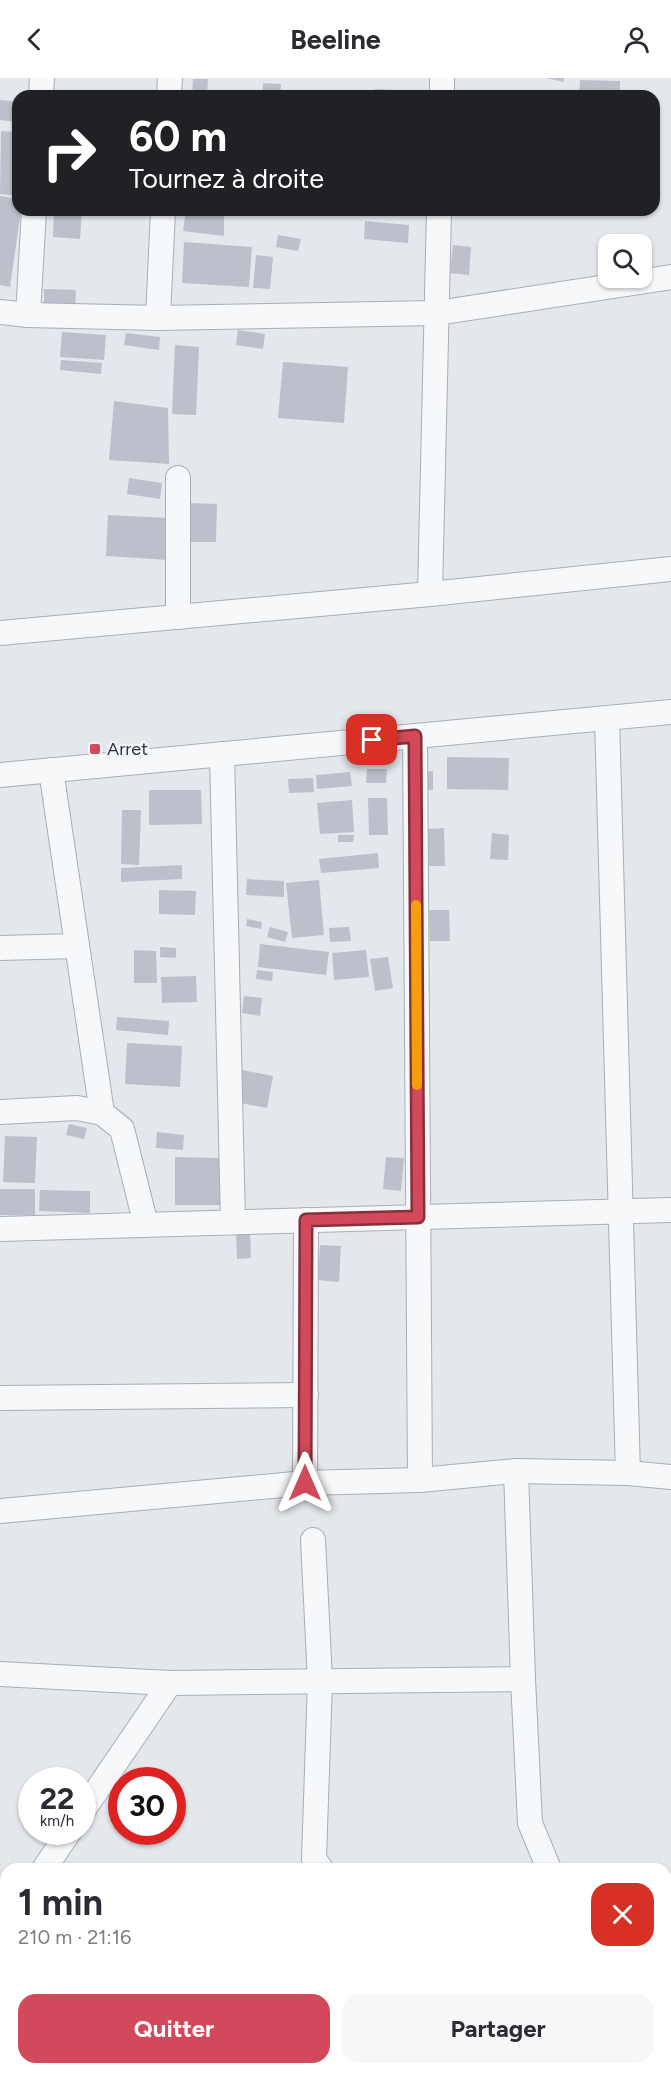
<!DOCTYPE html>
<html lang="fr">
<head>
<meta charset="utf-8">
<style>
  :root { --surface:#fff; --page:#f7f7f7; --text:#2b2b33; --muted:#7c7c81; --accent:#d1495b }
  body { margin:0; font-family:Figtree,sans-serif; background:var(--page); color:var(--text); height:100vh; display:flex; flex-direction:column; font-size:22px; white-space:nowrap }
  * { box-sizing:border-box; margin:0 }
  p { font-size:20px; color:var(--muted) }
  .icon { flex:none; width:33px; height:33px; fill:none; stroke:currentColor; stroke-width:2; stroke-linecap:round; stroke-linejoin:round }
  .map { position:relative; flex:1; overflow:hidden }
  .details { position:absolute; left:0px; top:1785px; width:672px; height:212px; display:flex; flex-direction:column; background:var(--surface); border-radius:18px 18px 0 0; box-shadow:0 2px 4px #0004 }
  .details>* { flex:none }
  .top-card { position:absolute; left:12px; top:12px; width:648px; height:126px; border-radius:18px; box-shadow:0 2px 4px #0004; background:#202124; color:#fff; overflow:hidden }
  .tools { position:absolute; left:598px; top:156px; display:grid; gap:12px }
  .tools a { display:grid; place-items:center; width:54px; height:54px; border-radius:12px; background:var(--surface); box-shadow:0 2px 4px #0004; font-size:30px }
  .speed { position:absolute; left:18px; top:1689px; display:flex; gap:12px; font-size:30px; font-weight:700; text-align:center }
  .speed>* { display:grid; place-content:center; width:78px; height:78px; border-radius:50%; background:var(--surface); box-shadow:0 2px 4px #0004; line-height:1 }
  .speed small { font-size:15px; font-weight:400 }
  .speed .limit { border:9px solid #d22; background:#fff; color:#111 }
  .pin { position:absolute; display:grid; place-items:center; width:51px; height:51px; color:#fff; margin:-26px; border-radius:12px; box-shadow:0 3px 9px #0006 }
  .me { position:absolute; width:66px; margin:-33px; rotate:0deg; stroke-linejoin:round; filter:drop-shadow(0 0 4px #0008) }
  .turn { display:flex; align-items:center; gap:21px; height:126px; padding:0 18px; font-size:27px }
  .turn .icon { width:78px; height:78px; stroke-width:2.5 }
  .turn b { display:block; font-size:42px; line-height:51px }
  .round { display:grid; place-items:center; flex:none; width:63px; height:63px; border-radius:18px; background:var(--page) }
  .head { display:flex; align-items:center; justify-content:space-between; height:102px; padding:0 18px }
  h1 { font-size:36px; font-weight:700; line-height:45px }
  .primary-button { display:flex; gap:12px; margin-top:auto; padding:12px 18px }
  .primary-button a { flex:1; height:69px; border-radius:18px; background:var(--accent); color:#fff; font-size:24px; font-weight:700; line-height:69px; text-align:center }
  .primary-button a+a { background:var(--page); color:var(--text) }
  header { display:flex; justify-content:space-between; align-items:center; height:78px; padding:0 18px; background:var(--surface); font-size:27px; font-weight:700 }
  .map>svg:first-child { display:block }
</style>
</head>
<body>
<header><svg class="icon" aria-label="back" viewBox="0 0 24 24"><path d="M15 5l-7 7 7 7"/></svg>Beeline<svg class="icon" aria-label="person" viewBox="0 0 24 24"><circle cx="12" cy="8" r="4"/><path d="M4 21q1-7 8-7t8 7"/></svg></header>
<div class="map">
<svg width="671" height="1996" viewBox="0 0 671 1996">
  <rect width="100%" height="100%" fill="#e4e7ec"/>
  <!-- building -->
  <g fill="#bbc0ca">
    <path d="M547,0H564L563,4Z"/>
    <path d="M193,1H208L207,18H192Z"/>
    <path d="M580,2L620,3V18H579Z"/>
    <path d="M263,5L281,6L280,18L262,16Z"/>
    <path d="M375,11L418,13V18H375Z"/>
    <path d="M0,22L18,24V44L0,42Z"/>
    <path d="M1,53L18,54V118L0,116Z"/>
    <path d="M0,118L18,121V132H21L10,209L0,207Z"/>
    <path d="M54,132H82L80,161L53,159Z"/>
    <path d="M186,132H224V158L183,153Z"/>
    <path d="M365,143L409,147L408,165L364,161Z"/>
    <path d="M278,157L301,161L298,173L276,169Z"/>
    <path d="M184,164L252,169L249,209L182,205Z"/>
    <path d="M453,167L471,169L469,197L450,195Z"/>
    <path d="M256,177L273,179L270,211L253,210Z"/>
    <path d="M44,211L76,212L75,229L44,227Z"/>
    <path d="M238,252L265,256L263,271L236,267Z"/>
    <path d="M62,254L106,257L104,282L60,279Z"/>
    <path d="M126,255L160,259L159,272L124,267Z"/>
    <path d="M175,267L199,269L196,337L172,336Z"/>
    <path d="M61,282L102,285L101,296L60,292Z"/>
    <path d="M283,284L348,289L344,345L278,340Z"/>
    <path d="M114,323L168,330L169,386L109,382Z"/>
    <path d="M129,400L162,405L160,421L127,416Z"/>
    <path d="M189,425L217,426L216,464H188Z"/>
    <path d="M108,437L170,440L168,482L106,478Z"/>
    <path d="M447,679L509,680L508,712L447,711Z"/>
    <path d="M367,691H387L386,705H366Z"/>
    <path d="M433,693V712H423V694Z"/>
    <path d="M350,694L352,708L317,711L316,697Z"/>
    <path d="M313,700L314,714L289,715L288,701Z"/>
    <path d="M149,712H201L202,746L149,747Z"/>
    <path d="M368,720H387L388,757H369Z"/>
    <path d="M352,722L354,754L320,756L317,725Z"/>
    <path d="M122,732H141L139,787L121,786Z"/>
    <path d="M444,750L445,788H429L427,751Z"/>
    <path d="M492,755L509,757L508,782L490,781Z"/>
    <path d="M338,757H354L353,764H338Z"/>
    <path d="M378,775L379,790L321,795L319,781Z"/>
    <path d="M182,787V801L121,804V790Z"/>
    <path d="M247,801L284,803V819L246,817Z"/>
    <path d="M319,802L324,857L292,860L286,805Z"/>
    <path d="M159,812L196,813L195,837L159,836Z"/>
    <path d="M429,832H449L450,863H430Z"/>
    <path d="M247,841L262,844L261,851L246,848Z"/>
    <path d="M270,849L288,854L285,864L267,859Z"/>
    <path d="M349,849L351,863L330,864L329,850Z"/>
    <path d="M260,866L329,874L326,897L258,889Z"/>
    <path d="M160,869L176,870V880L160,879Z"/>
    <path d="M134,872L156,873L157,905H134Z"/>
    <path d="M366,872L369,899L334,902L332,875Z"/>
    <path d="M388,879L393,910L375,913L370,881Z"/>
    <path d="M257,892L273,894L272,903L256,901Z"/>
    <path d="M196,898L197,924L162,925L161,899Z"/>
    <path d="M244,918L262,920L260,938L242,935Z"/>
    <path d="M117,939L169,943L168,957L116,952Z"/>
    <path d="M127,965L182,968L180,1009L125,1006Z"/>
    <path d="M242,992L273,998L267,1030L235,1024Z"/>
    <path d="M69,1046L87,1050L84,1061L66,1057Z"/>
    <path d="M157,1054L184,1057L183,1072L156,1070Z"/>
    <path d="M5,1058L37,1059L35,1105L3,1104Z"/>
    <path d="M175,1079L221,1080V1127H175Z"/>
    <path d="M386,1079L404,1080L401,1113L383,1111Z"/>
    <rect x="0" y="1111" width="35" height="26"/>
    <path d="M40,1112L90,1113V1135L39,1133Z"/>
    <path d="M250,1152L251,1180L237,1181L236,1153Z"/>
    <path d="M320,1167L341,1168L339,1204L318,1202Z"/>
  </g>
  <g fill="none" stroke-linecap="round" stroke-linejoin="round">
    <!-- minor casing -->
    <g stroke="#a9aeb7" stroke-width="26">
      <g id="minor">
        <path d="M41,18L42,0"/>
        <path d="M169,18L170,0"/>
        <path d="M442,18V0"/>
        <path d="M0,234L28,237L158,240L437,235L671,199"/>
        <path d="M28,237L34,132"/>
        <path d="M158,240L163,132"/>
        <path d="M178,400V539"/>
        <path d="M430,516L439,132"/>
        <path d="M0,555L430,516L671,491"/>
        <path d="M607,640L628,1395"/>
        <path d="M415,658L420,1402"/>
        <path d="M222,676L233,1144"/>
        <path d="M51,692L102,1035"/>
        <path d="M0,697L671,634"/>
        <path d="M0,870L77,868"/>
        <path d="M0,1034L77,1030L102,1035L122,1051L146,1147"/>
        <path d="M0,1151L671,1132"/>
        <path d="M0,1320L306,1317"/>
        <path d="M516,1393L523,1601"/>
        <path d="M305,1405L306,1142"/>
        <path d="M0,1433L305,1405L420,1402L516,1393L628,1395L671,1399"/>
        <path d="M313,1462L320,1603L314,1781L321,1791"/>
        <path d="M0,1596L170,1605L523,1601L530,1745L549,1791"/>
        <path d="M82,1734L170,1605"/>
        <path d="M44,1791L69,1754"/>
        <path d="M0,1855L6,1847"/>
        <path d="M666,1931H671"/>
        <path d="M250,1996L254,1990"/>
        <path d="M559,1996L563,1990"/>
      </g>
    </g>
    <!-- minor -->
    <use href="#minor" stroke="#f7f8fa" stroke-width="24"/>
  </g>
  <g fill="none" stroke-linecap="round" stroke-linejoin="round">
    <!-- route casing -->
    <g stroke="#882f3b" stroke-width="15">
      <path id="route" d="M305,1405L306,1142L418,1139L415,658L372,662"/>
    </g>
    <!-- route -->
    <use href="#route" stroke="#d1495b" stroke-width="10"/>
    <!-- slow -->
    <path stroke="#f59e0b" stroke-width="10" d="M416,827L417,1007"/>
  </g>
  <!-- markers -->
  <rect fill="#d1495b" stroke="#f4f6f9" stroke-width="2" x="89" y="665" width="12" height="12" rx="3"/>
  <g text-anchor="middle" stroke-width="4.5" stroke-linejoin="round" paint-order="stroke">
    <!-- poi labels -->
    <g font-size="18" fill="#2b3445" stroke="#f4f6f9" text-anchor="start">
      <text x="107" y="677">Arret</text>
    </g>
  </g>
</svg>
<div class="tools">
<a><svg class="icon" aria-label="search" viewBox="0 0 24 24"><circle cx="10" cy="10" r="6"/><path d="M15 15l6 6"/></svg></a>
</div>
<div class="speed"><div>22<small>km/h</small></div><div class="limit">30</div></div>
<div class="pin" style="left:372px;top:662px;background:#d93025"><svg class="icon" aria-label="arrive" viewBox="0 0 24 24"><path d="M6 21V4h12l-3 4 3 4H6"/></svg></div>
<svg class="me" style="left:305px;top:1405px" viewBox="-20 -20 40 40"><path d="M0-17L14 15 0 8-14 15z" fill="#d1495b" stroke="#fff" stroke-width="4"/></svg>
<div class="top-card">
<div class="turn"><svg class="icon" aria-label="right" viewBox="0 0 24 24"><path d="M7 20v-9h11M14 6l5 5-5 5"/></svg><div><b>60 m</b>Tournez à droite</div></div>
</div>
<section class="details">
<div class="head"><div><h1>1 min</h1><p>210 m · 21:16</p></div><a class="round" style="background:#d93025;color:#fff"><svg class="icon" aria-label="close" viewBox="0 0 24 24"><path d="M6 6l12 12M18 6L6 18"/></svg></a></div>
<div class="primary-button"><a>Quitter</a><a>Partager</a></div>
</section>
</div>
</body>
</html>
